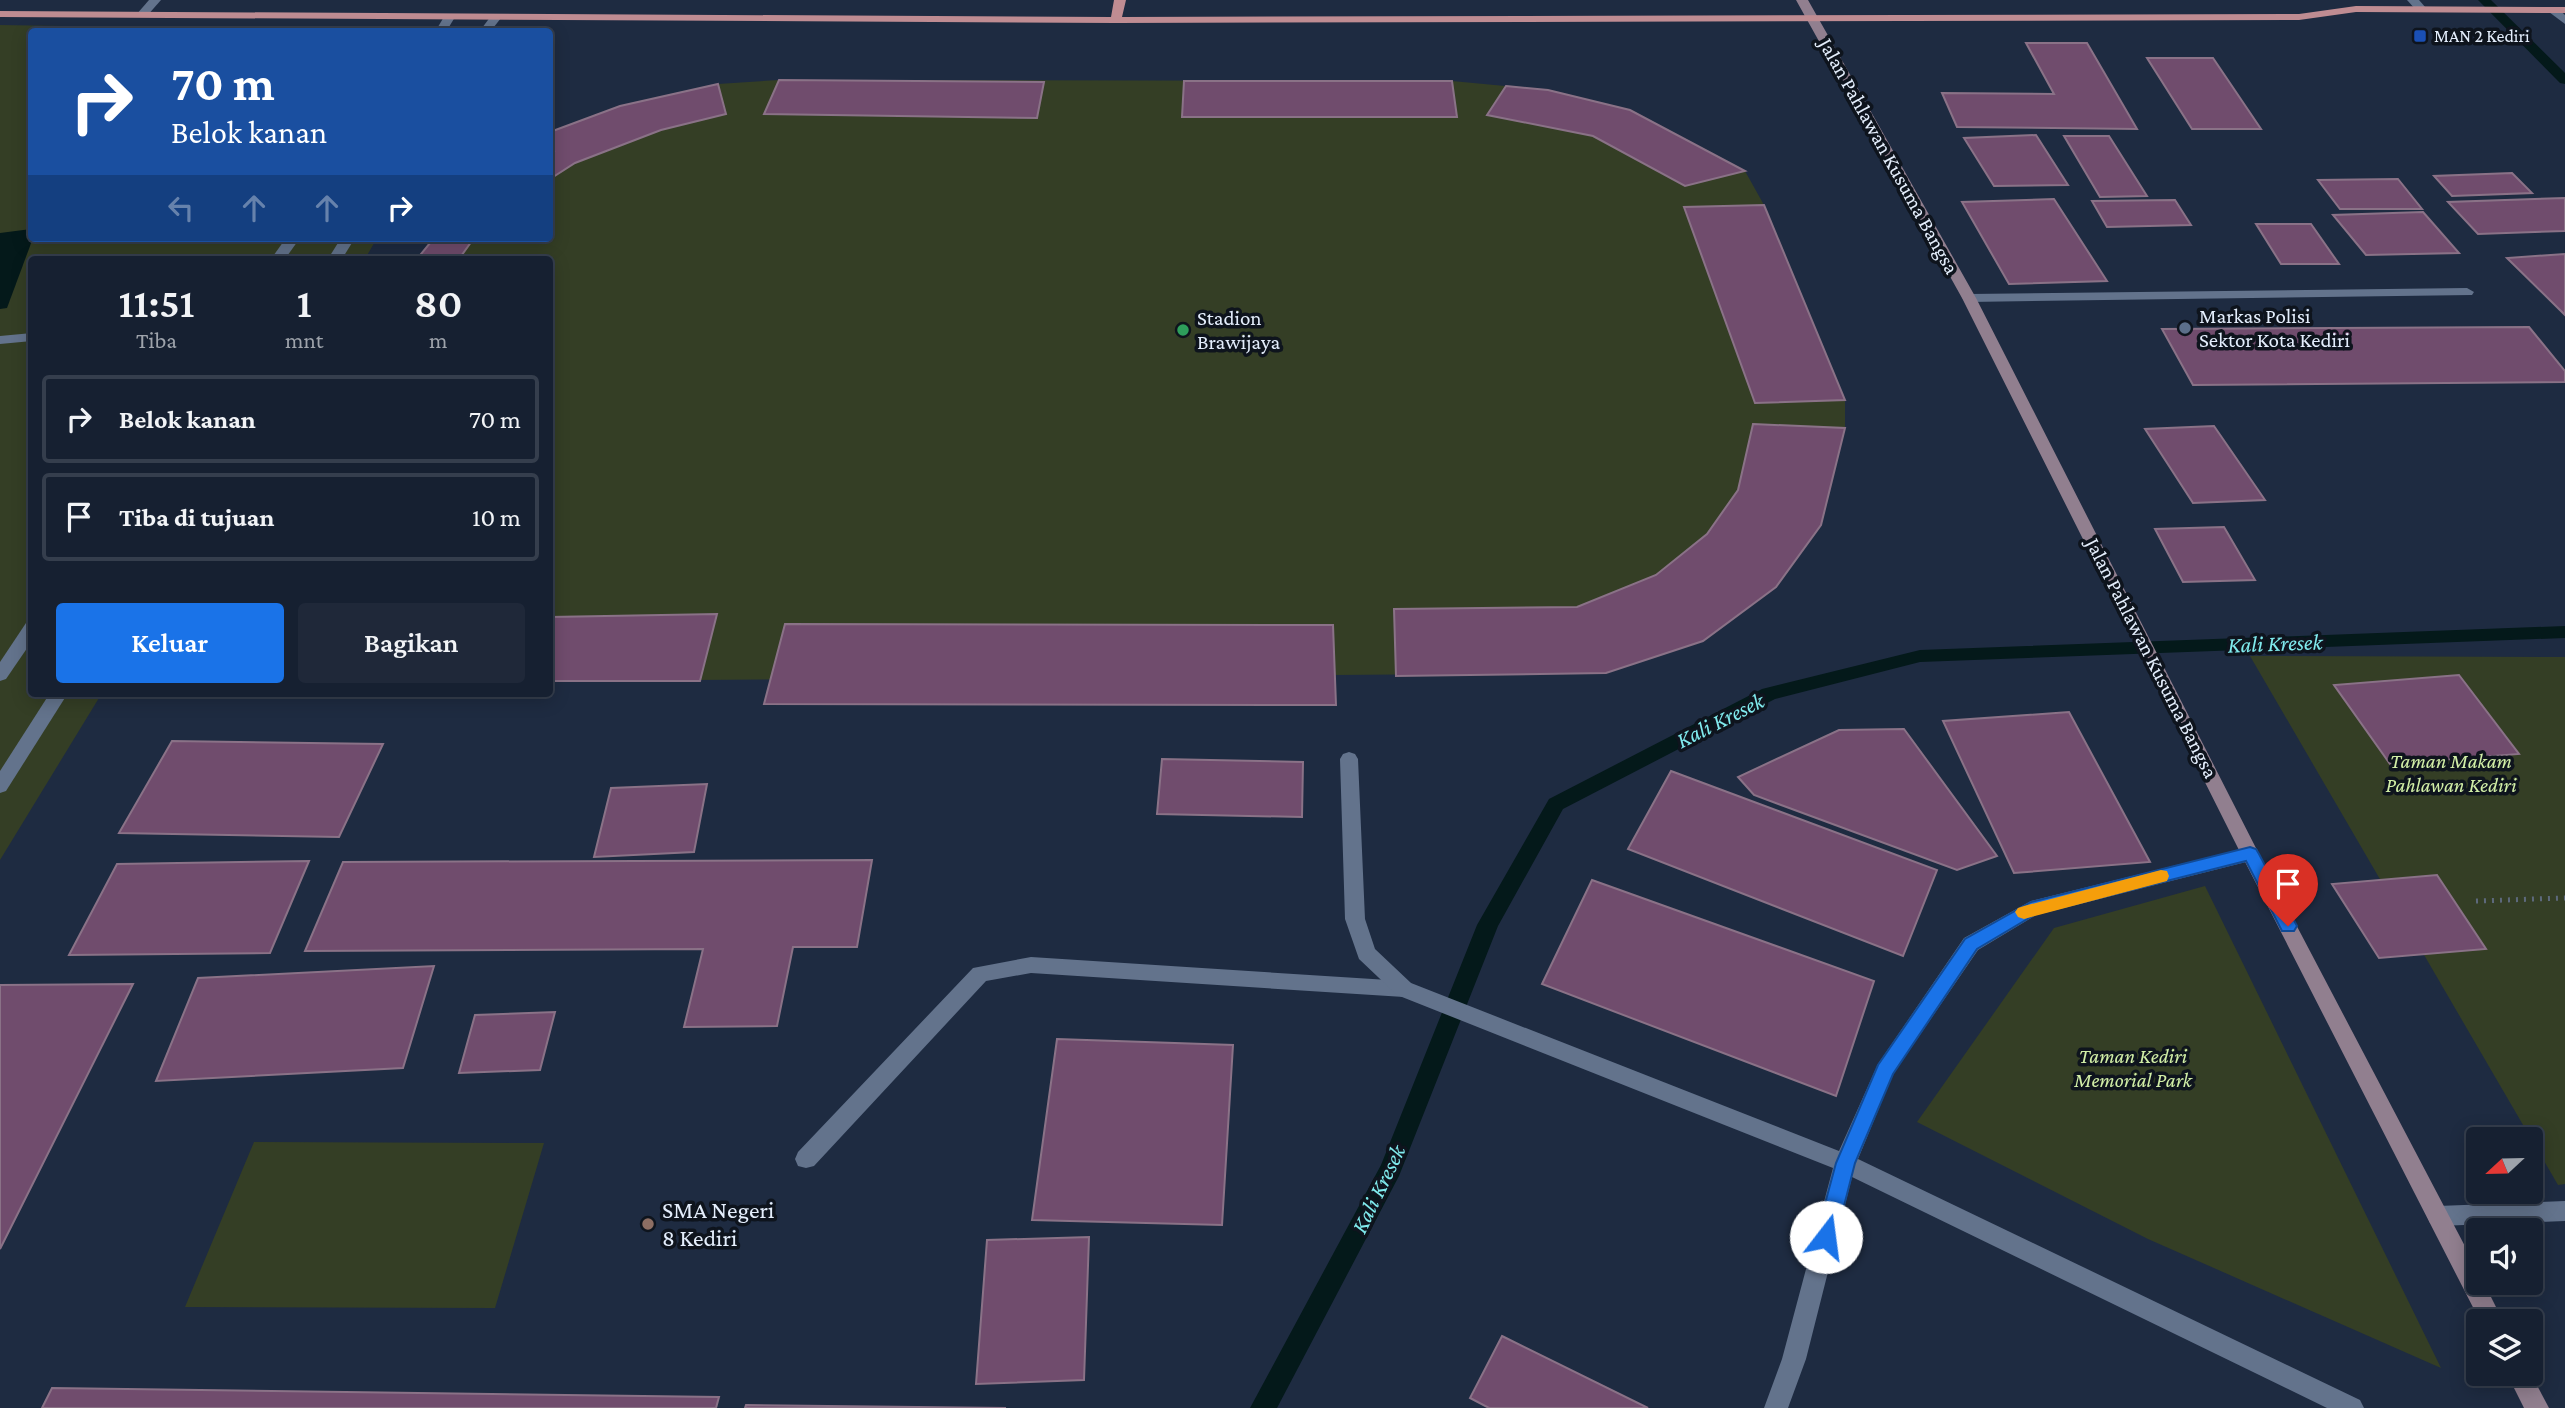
<!DOCTYPE html>
<html lang="id">
<head>
<meta charset="utf-8">
<style>
  :root { --surface:#162031; --page:#1f2839; --text:#f1f3f6; --muted:#9ea3ab; --line:#353e4d; --accent:#1a73e8 }
  body { margin:0; font-family:"Crimson Pro",serif; background:var(--page); color:var(--text); height:100vh; display:flex; flex-direction:column; font-size:26px; white-space:nowrap }
  * { box-sizing:border-box; margin:0 }
  p { font-size:23px; color:var(--muted) }
  .icon { flex:none; width:38px; height:38px; fill:none; stroke:currentColor; stroke-width:2; stroke-linecap:round; stroke-linejoin:round }
  .map { position:relative; flex:1; overflow:hidden }
  .side { position:absolute; left:28px; top:256px; width:525px; height:441px; display:flex; flex-direction:column; background:var(--surface); border-radius:7px; box-shadow:0 4px 18px #0003,0 0 0 2px var(--line) }
  .side>* { flex:none }
  .banner { position:absolute; left:28px; top:28px; width:525px; height:214px; border-radius:7px; box-shadow:0 4px 18px #0003,0 0 0 2px var(--line); background:#1a4fa0; color:#fff; overflow:hidden }
  .needle { width:46px; rotate:248deg }
  .tools { position:absolute; left:2466px; top:1127px; display:grid; gap:14px }
  .tools a { display:grid; place-items:center; width:77px; height:77px; border-radius:7px; background:var(--surface); box-shadow:0 4px 18px #0003,0 0 0 2px var(--line); font-size:35px }
  .pin { position:absolute; display:grid; place-items:center; width:60px; height:60px; color:#fff; margin:-72px -30px; border-radius:50% 50% 50% 0; rotate:-45deg; box-shadow:0 0 7px #0007 }
  .pin .icon { rotate:45deg }
  .me { position:absolute; width:77px; margin:-38px; rotate:15deg; stroke-linejoin:round; filter:drop-shadow(0 0 5px #0008) }
  .turn { display:flex; align-items:center; gap:24px; height:147px; padding:0 28px; font-size:32px }
  .turn .icon { width:91px; height:91px; stroke-width:2.5 }
  .turn b { display:block; font-size:49px; line-height:60px }
  .lanes { display:flex; align-items:center; height:66px; padding:0 28px; background:#0003; justify-content:center; gap:35px; direction:ltr }
  .lanes .off { opacity:.35 }
  .eta { display:flex; justify-content:space-evenly; align-items:center; height:119px; text-align:center }
  .eta b { font-size:42px; font-weight:600; line-height:49px }
  .cta { display:flex; gap:14px; margin-top:auto; padding:14px 28px }
  .cta a { flex:1; height:80px; border-radius:7px; background:var(--accent); color:#fff; font-size:28px; font-weight:600; line-height:80px; text-align:center }
  .cta a+a { background:var(--page); color:var(--text) }
  ul { padding:0; list-style:none }
  li { display:flex; align-items:center; gap:21px; height:88px; margin:0 14px 10px; padding:0 14px; border:4px solid var(--line); border-radius:7px }
  li div { flex:1 }
  li b { display:block; font-size:26px }
  li em { font-style:normal }
  .map>svg:first-child { display:block }
</style>
</head>
<body>
<div class="map">
<svg width="2565" height="1408" viewBox="0 0 2565 1408">
  <rect width="100%" height="100%" fill="#1e2b41"/>
  <!-- green -->
  <g fill="#343e25">
    <path d="M0,25L390,31L32,32V238H377L365,259H32V693H102L0,860Z"/>
    <path d="M779,80L1452,81L1548,90L1630,110L1745,171L1764,205L1845,400V428L1821,525L1776,587L1703,641L1606,673L550,681V259H417L434,238H550V153L554,151L550,146V132L620,106L718,84Z"/>
    <path d="M2250,656L2565,657V1184L2558,1185Z"/>
    <path d="M2205,886L2441,1368L2148,1239L1917,1122L2054,928Z"/>
    <path d="M254,1142L544,1143L495,1308L185,1307Z"/>
  </g>
  <!-- water -->
  <path fill="#04191a" d="M31,229L33,238L7,308L0,309V233Z"/>
  <g fill="none" stroke-linecap="round" stroke-linejoin="round">
    <!-- stream -->
    <g fill="#04191a" fill-rule="evenodd">
      <path d="M2478,0H2491L2565,73V84L2560,83Z"/>
      <path d="M2565,626V638L1920,662L1775,699L1563,809L1498,926L1399,1176L1277,1408H1250L1381,1165L1477,925L1549,799L1762,689L1920,650Z"/>
    </g>
  </g>
  <!-- building -->
  <g fill="#704c6d" stroke="#8a7287" stroke-width="2">
    <path d="M2026,43H2087L2137,129L1957,127L1942,93L2054,94Z"/>
    <path d="M2147,58H2213L2261,129H2192Z"/>
    <path d="M779,80L1044,82L1037,118L764,114Z"/>
    <path d="M1184,81H1452L1457,117H1182Z"/>
    <path d="M718,84L726,114L661,130L575,163L550,179V153L554,151L550,146V132L620,106Z"/>
    <path d="M1506,86L1548,90L1630,110L1745,171L1685,186L1593,136L1487,115Z"/>
    <path d="M2036,135L2068,185L1994,186L1964,138Z"/>
    <path d="M2064,136H2109L2147,196L2100,197Z"/>
    <path d="M2512,173L2532,193L2452,196L2434,176Z"/>
    <path d="M2398,179L2422,209H2340L2318,180Z"/>
    <path d="M2565,198V231L2478,234L2448,202Z"/>
    <path d="M2054,199L2107,281L2009,284L1962,202Z"/>
    <path d="M2175,200L2191,225L2107,227L2092,201Z"/>
    <path d="M1764,205L1845,400L1755,403L1684,207Z"/>
    <path d="M2423,212L2459,253L2366,255L2333,215Z"/>
    <path d="M2256,224H2311L2339,264H2281Z"/>
    <path d="M434,238H474L459,259H417Z"/>
    <path d="M2565,254V315L2507,258Z"/>
    <path d="M2529,327L2565,371V382L2193,385L2162,329Z"/>
    <path d="M1753,424L1845,428L1821,525L1776,587L1703,641L1606,673L1396,676L1394,609L1577,607L1656,575L1707,534L1738,490Z"/>
    <path d="M2214,426L2265,500L2193,503L2145,429Z"/>
    <path d="M2224,527L2255,580L2183,582L2155,529Z"/>
    <path d="M717,614L700,681H550V617Z"/>
    <path d="M785,624L1333,625L1336,705L764,704Z"/>
    <path d="M2459,675L2519,754L2390,764L2334,685Z"/>
    <path d="M2069,712L2150,862L2014,873L1943,721Z"/>
    <path d="M1904,729L1997,856L1957,870L1754,795L1738,777L1839,730Z"/>
    <path d="M172,741L383,744L339,837L119,833Z"/>
    <path d="M1162,759L1303,762L1302,817L1157,814Z"/>
    <path d="M1671,771L1937,870L1903,956L1628,849Z"/>
    <path d="M707,784L694,852L594,857L611,788Z"/>
    <path d="M872,860L857,947H793L777,1026L684,1027L703,949L305,951L343,862Z"/>
    <path d="M309,861L270,953L69,955L117,864Z"/>
    <path d="M2437,875L2486,949L2379,958L2332,884Z"/>
    <path d="M1592,880L1874,981L1836,1096L1542,984Z"/>
    <path d="M434,966L403,1068L156,1081L198,978Z"/>
    <path d="M133,984L0,1249V985Z"/>
    <path d="M555,1012L540,1070L459,1073L475,1015Z"/>
    <path d="M1057,1039L1233,1045L1222,1225L1032,1220Z"/>
    <path d="M1089,1237L1084,1380L976,1384L987,1240Z"/>
    <path d="M1502,1336L1648,1408H1489L1470,1398Z"/>
    <path d="M52,1388L719,1397L716,1408H42Z"/>
    <path d="M746,1405L1006,1408H745Z"/>
  </g>
  <g fill="none" stroke-linecap="round" stroke-linejoin="round">
    <!-- path -->
    <path stroke="#5d697c" stroke-width="5" stroke-dasharray="2 6" stroke-linecap="butt" d="M2476,901L2565,898"/>
    <!-- lane -->
    <g fill="#63738c" fill-rule="evenodd">
      <path d="M149,0H161L146,17H138L136,15Z"/>
      <path d="M2407,0H2419L2426,8L2416,10Z"/>
      <path d="M445,15L455,17L446,32H435Z"/>
      <path d="M491,16L501,18L490,32H479Z"/>
      <path d="M286,238H300L285,259H271Z"/>
      <path d="M341,238H355L342,259H328Z"/>
      <path d="M2467,288L2474,292L2472,295L1969,302L1962,298L1969,294Z"/>
      <path d="M32,333V341L0,344V336Z"/>
      <path d="M32,621V641L6,679L0,681V662L26,623Z"/>
      <path d="M50,693H68L6,791L0,793V771Z"/>
      <path d="M1031,957L1404,981L1411,983L1414,989L1411,995L1404,997L1031,973L986,981L814,1166L806,1168L798,1166L795,1159L798,1152L973,968Z"/>
    </g>
    <!-- street -->
    <g fill="#63738c" fill-rule="evenodd">
      <path d="M2549,8H2557L2565,15V24L2549,12Z"/>
      <path d="M1349,752L1355,754L1358,759L1365,919L1375,949L1411,983L1839,1151L1878,1064L1964,938L2031,901L2250,847L2257,849L2259,854L2257,859L2250,861L2036,915L1978,950L1893,1074L1858,1159L2360,1400L2364,1408H2327L1852,1177L1806,1359L1788,1408H1764L1782,1359L1833,1168L1397,995L1359,959L1345,919L1340,759L1343,754Z"/>
      <path d="M2565,1201V1221L2438,1226L2430,1223L2427,1216L2430,1209L2438,1206Z"/>
    </g>
    <!-- secondary -->
    <g fill="#917f8f" fill-rule="evenodd">
      <path d="M1796,0H1808L1976,298L2259,854L2478,1271V1283H2484L2503,1321H2480L2241,854L1962,298Z"/>
      <path d="M2530,1372L2549,1408H2524L2507,1374Z"/>
    </g>
    <!-- primary -->
    <path fill="#bf8c92" fill-rule="evenodd" d="M1114,0H1126L1122,17L2299,14L2356,6L2565,7V13L2356,12L2299,20L1116,23L0,17V11L1111,17Z"/>
  </g>
  <!-- route -->
  <path fill="#1a73e8" stroke="#114b97" stroke-width="2" d="M2250,847L2256,849L2259,854L2297,926L2294,931H2282L2246,861L2036,914L1977,949L1893,1074L1855,1163L1836,1237L1833,1243L1826,1246L1819,1243L1816,1237L1836,1163L1878,1065L1965,939L2031,902Z"/>
  <!-- slow -->
  <path fill="#f59e0b" d="M2161,870L2167,871L2169,876L2167,881L2024,919L2018,917L2015,912L2018,908L2024,906Z"/>
  <!-- markers -->
  <rect fill="#1a4fb4" stroke="#0e141d" stroke-width="2.5" x="2413" y="29" width="14" height="14" rx="3.5"/>
  <circle fill="#5c6f8a" stroke="#0e141d" stroke-width="2.5" cx="2185" cy="328" r="7"/>
  <circle fill="#2e9e5b" stroke="#0e141d" stroke-width="2.5" cx="1183" cy="330" r="7"/>
  <circle fill="#8d6e63" stroke="#0e141d" stroke-width="2.5" cx="648" cy="1224" r="7"/>
  <g text-anchor="middle" stroke-width="7" stroke-linejoin="round" paint-order="stroke">
    <!-- far-poi labels -->
    <g font-size="18" fill="#e4eefc" stroke="#0e141d" text-anchor="start">
      <text x="2434" y="42">MAN 2 Kediri</text>
    </g>
    <!-- street labels -->
    <g font-size="21" fill="#e4eefc" stroke="#0e141d">
      <text transform="translate(1889 156) rotate(61)" y="7">Jalan Pahlawan Kusuma Bangsa</text>
      <text transform="translate(2152 658) rotate(63)" y="7">Jalan Pahlawan Kusuma Bangsa</text>
    </g>
    <!-- poi labels -->
    <g font-size="21" fill="#e4eefc" stroke="#0e141d" text-anchor="start">
      <text x="2199" y="323">Markas Polisi<tspan x="2199" dy="24">Sektor Kota Kediri</tspan></text>
      <text x="1197" y="325">Stadion<tspan x="1197" dy="24">Brawijaya</tspan></text>
    </g>
    <!-- park labels -->
    <g font-size="21" font-style="italic" fill="#d2efa7" stroke="#0e141d">
      <text x="2451" y="768">Taman Makam<tspan x="2451" dy="24">Pahlawan Kediri</tspan></text>
      <text x="2133" y="1063">Taman Kediri<tspan x="2133" dy="24">Memorial Park</tspan></text>
    </g>
    <!-- water labels -->
    <g font-size="23" font-style="italic" fill="#80ebee" stroke="#0e141d">
      <text transform="translate(2275 643) rotate(-2)" y="8">Kali Kresek</text>
      <text transform="translate(1720 720) rotate(-27)" y="8">Kali Kresek</text>
      <text transform="translate(1378 1189) rotate(-64)" y="8">Kali Kresek</text>
    </g>
    <!-- near-poi labels -->
    <g font-size="24" fill="#e4eefc" stroke="#0e141d" text-anchor="start">
      <text x="662" y="1218">SMA Negeri<tspan x="662" dy="28">8 Kediri</tspan></text>
    </g>
  </g>
</svg>
<div class="tools">
<a><svg class="needle" viewBox="-14 -14 28 28"><path d="M0-13l5 13h-10z" fill="#e53935"/><path d="M0 13l5-13h-10z" fill="#9ea3ab"/></svg></a>
<a><svg class="icon" aria-label="sound" viewBox="0 0 24 24"><path d="M4 9h4l5-4v14l-5-4H4zM17 9q2 3 0 6"/></svg></a>
<a><svg class="icon" aria-label="layers" viewBox="0 0 24 24"><path d="M12 4l9 5-9 5-9-5zM3 14l9 5 9-5"/></svg></a>
</div>
<div class="pin" style="left:2288px;top:926px;background:#d93025"><svg class="icon" aria-label="arrive" viewBox="0 0 24 24"><path d="M6 21V4h12l-3 4 3 4H6"/></svg></div>
<svg class="me" style="left:1826px;top:1237px" viewBox="-20 -20 40 40"><circle r="19" fill="#fff"/><path d="M0-13L10 11 0 6-10 11z" fill="#1a73e8"/></svg>
<div class="banner">
<div class="turn"><svg class="icon" aria-label="right" viewBox="0 0 24 24"><path d="M7 20v-9h11M14 6l5 5-5 5"/></svg><div><b>70 m</b>Belok kanan</div></div>
<div class="lanes"><svg class="icon off" aria-label="left" viewBox="0 0 24 24"><path d="M17 20v-9H6M10 6l-5 5 5 5"/></svg><svg class="icon off" aria-label="ahead" viewBox="0 0 24 24"><path d="M12 20V5M6 11l6-6 6 6"/></svg><svg class="icon off" aria-label="ahead" viewBox="0 0 24 24"><path d="M12 20V5M6 11l6-6 6 6"/></svg><svg class="icon" aria-label="right" viewBox="0 0 24 24"><path d="M7 20v-9h11M14 6l5 5-5 5"/></svg></div>
</div>
<section class="side">
<div class="eta">
<div><b>11:51</b><p>Tiba</p></div>
<div><b>1</b><p>mnt</p></div>
<div><b>80</b><p>m</p></div>
</div>
<ul>
<li><svg class="icon" aria-label="right" viewBox="0 0 24 24"><path d="M7 20v-9h11M14 6l5 5-5 5"/></svg><div><b>Belok kanan</b></div><em>70 m</em></li>
<li><svg class="icon" aria-label="arrive" viewBox="0 0 24 24"><path d="M6 21V4h12l-3 4 3 4H6"/></svg><div><b>Tiba di tujuan</b></div><em>10 m</em></li>
</ul>
<div class="cta"><a>Keluar</a><a>Bagikan</a></div>
</section>
</div>
</body>
</html>
